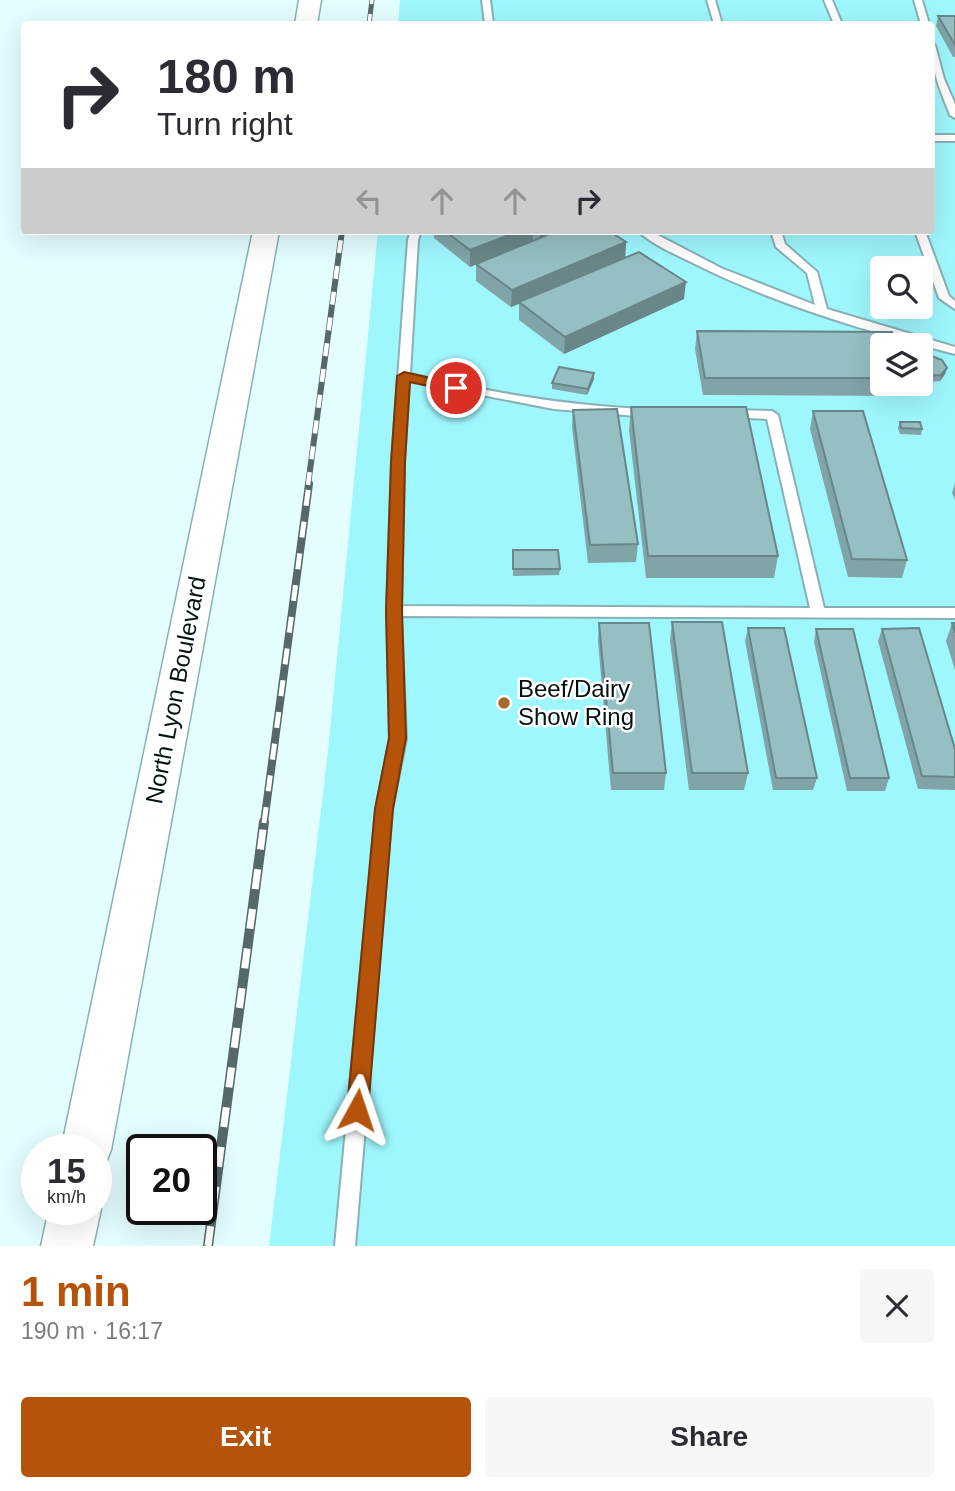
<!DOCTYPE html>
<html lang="en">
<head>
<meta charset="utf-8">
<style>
  :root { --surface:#fff; --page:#f7f7f7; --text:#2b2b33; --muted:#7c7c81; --accent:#b45309 }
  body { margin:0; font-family:Helvetica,sans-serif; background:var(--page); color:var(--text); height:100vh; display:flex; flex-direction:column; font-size:26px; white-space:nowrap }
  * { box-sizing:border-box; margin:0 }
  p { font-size:23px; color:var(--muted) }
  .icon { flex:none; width:38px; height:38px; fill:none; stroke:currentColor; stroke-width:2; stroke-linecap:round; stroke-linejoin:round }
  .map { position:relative; height:1246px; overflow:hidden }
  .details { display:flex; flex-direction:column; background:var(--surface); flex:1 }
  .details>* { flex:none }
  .banner { position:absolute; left:21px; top:21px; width:914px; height:214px; border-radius:7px; box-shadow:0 7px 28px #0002; background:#fff; color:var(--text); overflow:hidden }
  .controls { position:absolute; left:870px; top:256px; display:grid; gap:14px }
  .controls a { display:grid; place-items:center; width:63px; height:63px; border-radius:7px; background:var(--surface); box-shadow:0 7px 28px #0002; font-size:35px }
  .speed { position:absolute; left:21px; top:1134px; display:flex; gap:14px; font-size:35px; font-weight:700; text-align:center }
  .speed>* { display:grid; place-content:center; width:91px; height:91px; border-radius:50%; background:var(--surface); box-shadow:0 7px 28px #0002; line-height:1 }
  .speed small { font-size:18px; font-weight:400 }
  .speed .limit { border:4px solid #111; border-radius:10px; background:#fff; color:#111 }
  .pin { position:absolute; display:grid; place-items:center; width:60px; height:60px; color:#fff; margin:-30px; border:4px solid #fff; border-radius:50%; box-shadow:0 2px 7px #0007 }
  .me { position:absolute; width:77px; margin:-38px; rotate:5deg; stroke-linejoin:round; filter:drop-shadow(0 0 5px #0008) }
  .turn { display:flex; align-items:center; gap:24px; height:147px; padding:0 21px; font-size:32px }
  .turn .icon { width:91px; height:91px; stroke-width:2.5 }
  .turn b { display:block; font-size:49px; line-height:60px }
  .lanes { display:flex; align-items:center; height:66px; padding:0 21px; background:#0003; justify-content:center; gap:35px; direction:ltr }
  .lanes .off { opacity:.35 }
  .round { display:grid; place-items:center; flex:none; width:74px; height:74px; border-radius:7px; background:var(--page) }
  .headline { display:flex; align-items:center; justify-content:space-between; height:119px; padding:0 21px }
  h1 { font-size:42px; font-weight:700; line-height:52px; color:var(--accent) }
  .primary-button { display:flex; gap:14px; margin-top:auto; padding:14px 21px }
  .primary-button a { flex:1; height:80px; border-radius:7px; background:var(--accent); color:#fff; font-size:28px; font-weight:700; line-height:80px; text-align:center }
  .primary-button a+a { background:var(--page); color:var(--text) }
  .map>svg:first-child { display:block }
</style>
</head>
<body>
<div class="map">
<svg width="955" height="1246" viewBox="0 0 955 1246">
  <rect width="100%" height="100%" fill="#e4fdff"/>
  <!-- green -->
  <path fill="#9ff7fe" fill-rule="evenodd" d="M400,0H955V1246H269L328,751L378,231H931V24H398ZM882,268H920V306H882ZM882,345H920V383H882Z"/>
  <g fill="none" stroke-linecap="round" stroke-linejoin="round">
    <!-- service casing -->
    <g stroke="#89b1b5" stroke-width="4">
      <g id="service">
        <path d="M482,0H490L493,24H485Z"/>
        <path d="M707,0H715L722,24H714Z"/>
        <path d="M824,0H832L842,24H834Z"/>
        <path d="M914,0H922L929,24H921Z"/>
        <path d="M931,42L935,45L944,79L955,104V118L950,115C940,90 931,69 931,42Z"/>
        <rect x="931" y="135" width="24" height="6"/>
        <path d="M411,231H421L418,240L410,374C488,392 566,406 647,409L653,413L647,417L554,409L409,381L404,462L401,606L810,608L767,419L726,417L724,414L726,411L730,410L772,411L778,415L824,608H955V618L401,616L406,739L392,809L355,1246H335L376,809L390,739L387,611L392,462L408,240Z"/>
        <path d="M638,231H650L721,268L815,305L807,273L776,247L771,231H781L785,244L817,272L827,309L955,347V354C865,331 777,305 693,263C675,254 653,245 638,231Z"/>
        <path d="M915,231H925L949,296L955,301V309L939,298Z"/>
      </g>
    </g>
    <!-- tertiary casing -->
    <g stroke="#89b1b5" stroke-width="3">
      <g id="tertiary">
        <path d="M299,0H321L317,24H295Z"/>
        <path d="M253,231H279L111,1150L104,1167L96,1170V1150H61Z"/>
        <path d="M96,1198L101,1209L93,1246H41L49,1209H96Z"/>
      </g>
    </g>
    <!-- service -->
    <use href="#service" fill="#fff" fill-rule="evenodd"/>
    <!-- tertiary -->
    <use href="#tertiary" fill="#fff" fill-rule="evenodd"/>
    <!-- rail-far3 casing -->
    <g stroke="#56686a" stroke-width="5">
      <path id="rail-far3" d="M369,24L372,0"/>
    </g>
    <!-- rail-far2 casing -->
    <g stroke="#56686a" stroke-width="6">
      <path id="rail-far2" d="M308,485L342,231"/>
    </g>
    <!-- rail-far1 casing -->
    <g stroke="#56686a" stroke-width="8">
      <path id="rail-far1" d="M264,823L309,484"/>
    </g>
    <!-- rail casing -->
    <g stroke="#56686a" stroke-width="10">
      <path id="rail" d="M208,1246L264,822"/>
    </g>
    <!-- rail-far3 -->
    <use href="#rail-far3" stroke="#fff" stroke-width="3.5" stroke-dasharray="10" stroke-linecap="butt"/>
    <!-- rail-far2 -->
    <use href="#rail-far2" stroke="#fff" stroke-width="4.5" stroke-dasharray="13" stroke-linecap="butt"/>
    <!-- rail-far1 -->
    <use href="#rail-far1" stroke="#fff" stroke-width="5" stroke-dasharray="16" stroke-linecap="butt"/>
    <!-- rail -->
    <use href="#rail" stroke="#fff" stroke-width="7" stroke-dasharray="20" stroke-linecap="butt"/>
  </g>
  <!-- wall -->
  <g fill="#81a4a8">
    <path d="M938,16H955V57H953L936,26Z"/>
    <path d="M434,231H609L626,242L625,258L684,299L564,354L519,320V304L511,307L476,281V264L470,267L434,238Z"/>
    <path d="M697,331L882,345V383H907L904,396L703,395L695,349Z"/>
    <path d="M920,354L947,368L945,374L940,381L921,383Z"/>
    <path d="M594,373V379L587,395L552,389V383Z"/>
    <path d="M631,407L778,556L774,578H646L629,430Z"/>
    <path d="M573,410L638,544L636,562L588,563L572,427Z"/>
    <path d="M813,411L907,560L902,578L848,577L810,429Z"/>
    <path d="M900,422L922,429L921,435L900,434L898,428Z"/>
    <path d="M955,483V500L952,493Z"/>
    <path d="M513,550L560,569L559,575L513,576Z"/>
    <path d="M672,622L748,773L744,790H689L670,641Z"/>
    <path d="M599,623L666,773L664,790H611L598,641Z"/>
    <path d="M952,623H955V670L946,641Z"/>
    <path d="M748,628L817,778L813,790H773L745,641Z"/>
    <path d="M816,629L889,778L885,791H847L814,642Z"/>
    <path d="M882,629L955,749V790L918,789L878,641Z"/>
  </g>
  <!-- shaded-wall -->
  <g fill="#698688">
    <path d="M519,231H533V242L470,267V250Z"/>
    <path d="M540,231H579L539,246Z"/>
    <path d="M626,242L625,259L511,307L512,290Z"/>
    <path d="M686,282L684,299L564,354L565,337Z"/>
    <path d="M947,368L945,374L940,381L941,375Z"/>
    <path d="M594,373V379L587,395L588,389Z"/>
  </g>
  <!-- building -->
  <g fill="#96bfc3" stroke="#698688" stroke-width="2">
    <path d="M938,16H955V45Z"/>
    <path d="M445,231H519L470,250Z"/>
    <path d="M557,231H609L626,242L512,290L476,264Z"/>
    <path d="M639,252L686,282L565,337L519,302Z"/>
    <path d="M697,331L892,332L897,345H882V378H705Z"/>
    <path d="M924,353L942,360L947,368L941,375L920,376V354Z"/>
    <path d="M559,367L594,373L588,389L552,383Z"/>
    <path d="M631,407H746L778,556H648Z"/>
    <path d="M617,409L638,544L590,545L573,410Z"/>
    <path d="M813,411H863L907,560L852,559Z"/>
    <path d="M900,422H920L922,429L901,428Z"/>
    <path d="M513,550H558L560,569H513Z"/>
    <path d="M672,622H722L748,773H692Z"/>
    <path d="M599,623H649L666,773H613Z"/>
    <path d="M952,623H955V633Z"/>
    <path d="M748,628H784L817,778H776Z"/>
    <path d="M919,628L955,749V777L922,776L882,629Z"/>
    <path d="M816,629H853L889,778H850Z"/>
  </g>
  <!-- route -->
  <path fill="#b45309" stroke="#753606" stroke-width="2" d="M404,372L461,385L463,388L456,392L410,382L405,462L402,611L406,738L393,809L368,1110L365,1117L357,1119L350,1117L347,1110L375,809L389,738L386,611L391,462L397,376Z"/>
  <!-- markers -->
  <circle fill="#a56b2a" stroke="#fff" stroke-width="2.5" cx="504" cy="703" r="7"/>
  <g text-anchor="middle" stroke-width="5" stroke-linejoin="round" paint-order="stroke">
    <!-- poi labels -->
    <g font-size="24" fill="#021011" stroke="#fff" text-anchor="start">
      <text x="518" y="697">Beef/Dairy<tspan x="518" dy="28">Show Ring</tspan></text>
    </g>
    <!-- street labels -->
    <g font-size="24" fill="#021011" stroke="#fff">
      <text transform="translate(176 690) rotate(-79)" y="8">North Lyon Boulevard</text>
    </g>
  </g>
</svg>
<div class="controls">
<a><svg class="icon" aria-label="search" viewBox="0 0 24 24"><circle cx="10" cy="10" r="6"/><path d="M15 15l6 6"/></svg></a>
<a><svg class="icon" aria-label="layers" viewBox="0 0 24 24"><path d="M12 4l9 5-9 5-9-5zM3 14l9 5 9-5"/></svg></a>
</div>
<div class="speed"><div>15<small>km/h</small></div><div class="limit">20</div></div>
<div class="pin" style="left:456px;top:388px;background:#d93025"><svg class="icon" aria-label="arrive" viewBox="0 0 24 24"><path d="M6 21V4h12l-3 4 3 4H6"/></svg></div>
<svg class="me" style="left:357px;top:1110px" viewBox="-20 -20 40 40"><path d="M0-17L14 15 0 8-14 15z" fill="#b45309" stroke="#fff" stroke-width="4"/></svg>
<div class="banner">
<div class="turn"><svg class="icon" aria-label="right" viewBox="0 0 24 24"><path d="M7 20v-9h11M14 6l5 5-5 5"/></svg><div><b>180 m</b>Turn right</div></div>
<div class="lanes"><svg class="icon off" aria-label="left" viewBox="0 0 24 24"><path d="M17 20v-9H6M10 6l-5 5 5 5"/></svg><svg class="icon off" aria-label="ahead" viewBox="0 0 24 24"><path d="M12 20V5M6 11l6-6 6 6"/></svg><svg class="icon off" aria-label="ahead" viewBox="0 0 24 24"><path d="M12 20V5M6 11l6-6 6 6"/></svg><svg class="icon" aria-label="right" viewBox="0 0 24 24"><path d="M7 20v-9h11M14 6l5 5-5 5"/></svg></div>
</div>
</div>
<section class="details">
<div class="headline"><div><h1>1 min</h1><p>190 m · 16:17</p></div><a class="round"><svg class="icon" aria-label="close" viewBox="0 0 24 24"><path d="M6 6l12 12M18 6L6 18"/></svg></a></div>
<div class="primary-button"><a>Exit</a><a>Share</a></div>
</section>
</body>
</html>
